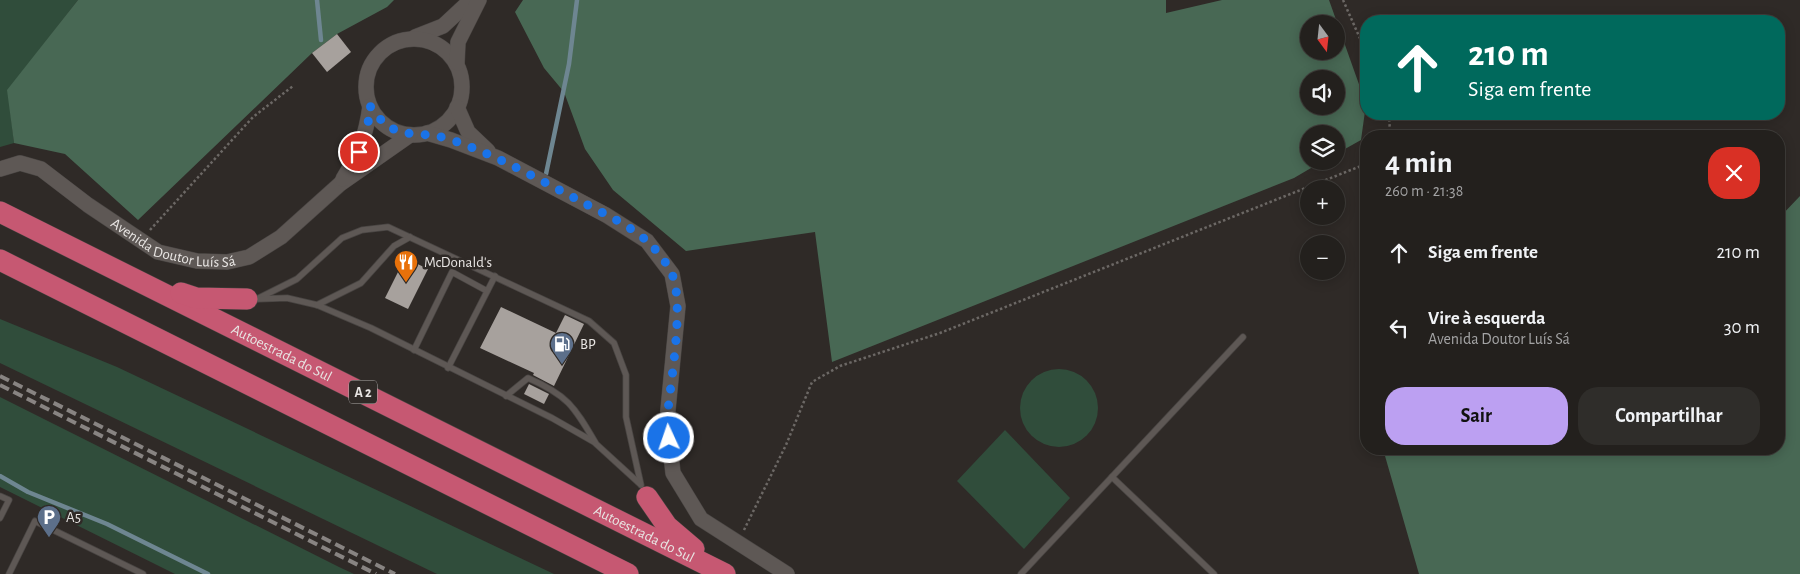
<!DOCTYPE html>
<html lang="pt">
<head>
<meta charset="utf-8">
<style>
  :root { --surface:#23201d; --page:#2f2d2a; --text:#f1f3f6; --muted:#a3a3a4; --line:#403e3b; --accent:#bca0f2 }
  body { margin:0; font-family:"Alegreya Sans",sans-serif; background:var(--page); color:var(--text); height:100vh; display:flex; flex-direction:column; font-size:19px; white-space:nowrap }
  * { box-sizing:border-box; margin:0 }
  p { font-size:16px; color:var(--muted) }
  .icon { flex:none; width:28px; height:28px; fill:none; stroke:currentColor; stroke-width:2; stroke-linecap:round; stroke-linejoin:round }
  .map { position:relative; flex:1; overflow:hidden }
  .sheet { position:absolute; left:1360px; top:130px; width:425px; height:325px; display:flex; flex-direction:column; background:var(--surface); border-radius:20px; box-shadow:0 2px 12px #0003,0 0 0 1px var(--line) }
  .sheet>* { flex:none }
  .hud { position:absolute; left:1360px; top:15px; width:425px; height:105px; border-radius:20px; box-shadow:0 2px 12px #0003,0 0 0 1px var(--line); background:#00695c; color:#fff; overflow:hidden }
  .needle { width:32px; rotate:165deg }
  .tools { position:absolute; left:1300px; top:15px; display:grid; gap:10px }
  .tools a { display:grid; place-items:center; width:45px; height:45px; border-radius:50%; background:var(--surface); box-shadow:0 2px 12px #0003,0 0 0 1px var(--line); font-size:25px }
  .pin { position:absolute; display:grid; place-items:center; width:42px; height:42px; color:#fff; margin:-21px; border:2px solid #fff; border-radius:50%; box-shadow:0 1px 5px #0007 }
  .me { position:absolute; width:55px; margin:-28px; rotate:357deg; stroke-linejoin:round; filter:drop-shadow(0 0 4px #0008) }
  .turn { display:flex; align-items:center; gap:18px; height:105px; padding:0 25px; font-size:22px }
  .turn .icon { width:65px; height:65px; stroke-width:2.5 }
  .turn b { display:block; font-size:35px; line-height:42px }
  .round { display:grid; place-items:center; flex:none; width:52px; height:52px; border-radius:20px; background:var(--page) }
  .overview { display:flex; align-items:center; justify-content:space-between; height:85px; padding:0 25px }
  h1 { font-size:30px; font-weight:600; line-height:38px }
  .primary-button { display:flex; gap:10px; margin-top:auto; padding:10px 25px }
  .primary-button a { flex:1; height:58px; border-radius:20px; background:var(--accent); color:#111; font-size:20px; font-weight:600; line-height:58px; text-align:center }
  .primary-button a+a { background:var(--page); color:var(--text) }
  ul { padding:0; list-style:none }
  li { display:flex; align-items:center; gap:15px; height:75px; padding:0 25px }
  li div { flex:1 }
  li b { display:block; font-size:19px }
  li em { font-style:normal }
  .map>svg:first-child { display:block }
</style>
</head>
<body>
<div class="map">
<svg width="1800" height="574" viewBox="0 0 1800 574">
  <rect width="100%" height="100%" fill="#2f2a27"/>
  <!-- green -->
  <g fill="#304d3b">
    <path d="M0,0H78L8,90L14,143L0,147Z"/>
    <path d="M0,319L117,367L554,574H437L0,363Z"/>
    <circle cx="1059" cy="408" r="39"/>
    <path d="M0,397L339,567L354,574H175L0,487Z"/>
    <path d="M1005,430L1070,498L1024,549L957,481Z"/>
  </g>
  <!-- forest -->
  <g fill="#486854" fill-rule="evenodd">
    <path d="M78,0H394L387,7L337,34L312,53L138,220L65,154L14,143L7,90Z"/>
    <path d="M523,0H1166V13L1222,0H1329L1366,104L1361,140L1336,154V134H1309V161H1323L1294,178L832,362L815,232L686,251L613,190L585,149L564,92L544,68L515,12ZM1309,24H1336V51H1309ZM1309,79H1336V106H1309Z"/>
    <path d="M1800,196V574H1419L1383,449H1779V218Z"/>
  </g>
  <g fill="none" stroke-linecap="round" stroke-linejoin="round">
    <!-- stream -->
    <g stroke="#6e8691" stroke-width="4.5">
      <path d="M317,0L321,40"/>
      <path d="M546,174L569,64L577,0"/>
      <path d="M0,476L28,492L107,524L208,574"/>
    </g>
  </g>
  <!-- building -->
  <g fill="#a7a19d">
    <path d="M337,34L351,52L327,72L312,53Z"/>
    <path d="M405,258L428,269L408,309L385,298Z"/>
    <path d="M501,307L556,333L565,315L584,324L554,386L533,375L534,373L480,348Z"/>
    <path d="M529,384L549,394L544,404L524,394Z"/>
  </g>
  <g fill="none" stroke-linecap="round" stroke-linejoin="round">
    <!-- service casing -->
    <g stroke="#494543" stroke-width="7">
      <g id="service">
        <path d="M257,299L297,279L342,238L362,230L388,227L589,321L614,343L626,375V417L641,485"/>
        <path d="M259,299L287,298L317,305L371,328L552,418L594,442L640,484"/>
        <path d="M317,305L361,283L394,246L410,237"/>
        <path d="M414,350L452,272L487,291"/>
        <path d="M448,368L495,276"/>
        <path d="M506,396L528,378C567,395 574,406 595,442"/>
        <path d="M1112,477L1214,574"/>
        <path d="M0,496L9,500L0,518"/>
        <path d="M9,574L35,521L143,574"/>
        <path d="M1021,574L1243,337"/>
      </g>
    </g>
    <!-- tertiary casing -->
    <g stroke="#494543" stroke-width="16">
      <g id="tertiary">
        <path d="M415,37L443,26L471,0"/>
        <circle cx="414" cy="87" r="48"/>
        <path d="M457,63L458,42L479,0"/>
        <path d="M457,107L468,132L488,151"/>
        <path d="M427,133L451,140L498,158L606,215L647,241L672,274L678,306L667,420L673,473L701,519L787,574"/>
        <path id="s1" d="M0,169L20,163L41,169L88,205L158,252L197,261L227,262L249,257L281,237L340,184L410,135"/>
        <path d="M343,179C359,153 366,136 370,106"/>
      </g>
    </g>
    <!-- motorway casing -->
    <g stroke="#494543" stroke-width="22">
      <g id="motorway">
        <path id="s2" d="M0,212L725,574"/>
        <path d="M0,260L628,574"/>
        <path d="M181,293L196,298L247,299"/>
        <path d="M647,497L667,526L694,549"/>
      </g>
    </g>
    <!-- path -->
    <g stroke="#6c6865" stroke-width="2.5" stroke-dasharray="2.5 2.5" stroke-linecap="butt">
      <path d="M1343,0L1366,52"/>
      <path d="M1388,136L1390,133L1389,114"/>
      <path d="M150,230L253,117L293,86"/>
      <path d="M744,530L786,445L812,382L840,366L940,333L1366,164"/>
    </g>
    <!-- service -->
    <use href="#service" stroke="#5e5855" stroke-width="5.5"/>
    <!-- tertiary -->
    <use href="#tertiary" stroke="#5e5855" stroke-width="15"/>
    <!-- motorway -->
    <use href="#motorway" stroke="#c65872" stroke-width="21"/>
    <!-- rail -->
    <g stroke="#888482" stroke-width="4" stroke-dasharray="10 5" stroke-linecap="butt">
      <path d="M0,376L395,574"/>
      <path d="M0,385L376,574"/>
    </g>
  </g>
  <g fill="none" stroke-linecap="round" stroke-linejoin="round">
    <!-- route -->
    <path stroke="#1a73e8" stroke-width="9" stroke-dasharray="0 16.2" d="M359,152L367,132L370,106C397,146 415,127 452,140C498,156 540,180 582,202C603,213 629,225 647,241C655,248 668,264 672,274C685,305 670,384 667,420L669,438"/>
  </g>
  <!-- icons -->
  <defs>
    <g id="restaurant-pin" transform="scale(1.25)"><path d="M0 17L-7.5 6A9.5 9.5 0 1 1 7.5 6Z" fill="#e8710a" stroke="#2f2a27"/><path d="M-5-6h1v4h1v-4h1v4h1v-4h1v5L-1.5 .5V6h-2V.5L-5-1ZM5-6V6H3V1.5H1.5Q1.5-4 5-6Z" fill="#fff"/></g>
    <g id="fuel-pin" transform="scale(1.25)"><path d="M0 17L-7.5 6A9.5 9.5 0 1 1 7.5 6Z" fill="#5c6f8a" stroke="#2f2a27"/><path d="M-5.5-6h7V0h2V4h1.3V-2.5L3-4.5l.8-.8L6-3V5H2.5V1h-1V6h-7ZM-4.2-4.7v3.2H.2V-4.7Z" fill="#fff"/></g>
    <g id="parking-pin" transform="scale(1.25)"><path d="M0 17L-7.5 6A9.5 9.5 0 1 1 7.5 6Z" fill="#5c6f8a" stroke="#2f2a27"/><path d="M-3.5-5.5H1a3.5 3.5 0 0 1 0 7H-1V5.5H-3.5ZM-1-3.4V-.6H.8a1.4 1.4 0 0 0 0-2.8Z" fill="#fff"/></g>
  </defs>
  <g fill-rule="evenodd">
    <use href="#restaurant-pin" x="406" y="262"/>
    <use href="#fuel-pin" x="562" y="344"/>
    <use href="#parking-pin" x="49" y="517"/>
  </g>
  <g text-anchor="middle" stroke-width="5" stroke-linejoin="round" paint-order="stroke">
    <!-- shield labels -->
    <rect fill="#2f2a27" stroke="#b0adab" stroke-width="1" x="349" y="380.5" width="28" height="23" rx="4"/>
    <g font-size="14" font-weight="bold" fill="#e8e5e3">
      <text x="363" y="397">A 2</text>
    </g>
    <!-- street labels -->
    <g font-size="15" fill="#e8e5e3" stroke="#2f2a27">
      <text dy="5" stroke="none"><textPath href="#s1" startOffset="198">Avenida Doutor Luís Sá</textPath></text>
      <text dy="5" stroke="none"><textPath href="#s2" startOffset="315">Autoestrada do Sul</textPath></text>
      <text dy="5" stroke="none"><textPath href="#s2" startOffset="720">Autoestrada do Sul</textPath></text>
    </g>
    <!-- poi labels -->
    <g font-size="15" fill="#e8e5e3" stroke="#2f2a27" text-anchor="start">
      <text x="424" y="267">McDonald's</text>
      <text x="580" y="349">BP</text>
      <text x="66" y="522">A5</text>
    </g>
  </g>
</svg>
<div class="tools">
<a><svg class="needle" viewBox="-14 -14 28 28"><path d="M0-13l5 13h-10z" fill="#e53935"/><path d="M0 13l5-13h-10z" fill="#a3a3a4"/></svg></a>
<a><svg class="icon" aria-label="sound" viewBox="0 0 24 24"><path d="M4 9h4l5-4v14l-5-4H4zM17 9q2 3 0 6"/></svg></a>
<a><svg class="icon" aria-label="layers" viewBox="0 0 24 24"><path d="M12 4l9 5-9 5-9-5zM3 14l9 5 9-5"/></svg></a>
<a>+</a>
<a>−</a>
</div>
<div class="pin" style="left:359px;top:152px;background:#d93025"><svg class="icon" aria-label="arrive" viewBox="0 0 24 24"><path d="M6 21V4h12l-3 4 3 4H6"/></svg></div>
<svg class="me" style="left:669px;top:438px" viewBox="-20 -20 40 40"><circle r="17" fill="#1a73e8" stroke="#fff" stroke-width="3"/><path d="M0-11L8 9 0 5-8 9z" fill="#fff"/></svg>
<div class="hud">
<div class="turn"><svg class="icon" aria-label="ahead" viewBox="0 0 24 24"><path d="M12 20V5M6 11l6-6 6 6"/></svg><div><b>210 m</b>Siga em frente</div></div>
</div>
<section class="sheet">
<div class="overview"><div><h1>4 min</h1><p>260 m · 21:38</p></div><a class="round" style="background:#d93025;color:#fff"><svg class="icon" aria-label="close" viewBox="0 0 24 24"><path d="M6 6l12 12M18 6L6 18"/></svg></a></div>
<ul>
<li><svg class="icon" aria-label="ahead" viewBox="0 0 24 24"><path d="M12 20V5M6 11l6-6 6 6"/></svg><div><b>Siga em frente</b></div><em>210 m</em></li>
<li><svg class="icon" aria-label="left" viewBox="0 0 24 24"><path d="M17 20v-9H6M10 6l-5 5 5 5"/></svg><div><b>Vire à esquerda</b><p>Avenida Doutor Luís Sá</p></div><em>30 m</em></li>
</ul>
<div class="primary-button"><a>Sair</a><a>Compartilhar</a></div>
</section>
</div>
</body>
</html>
